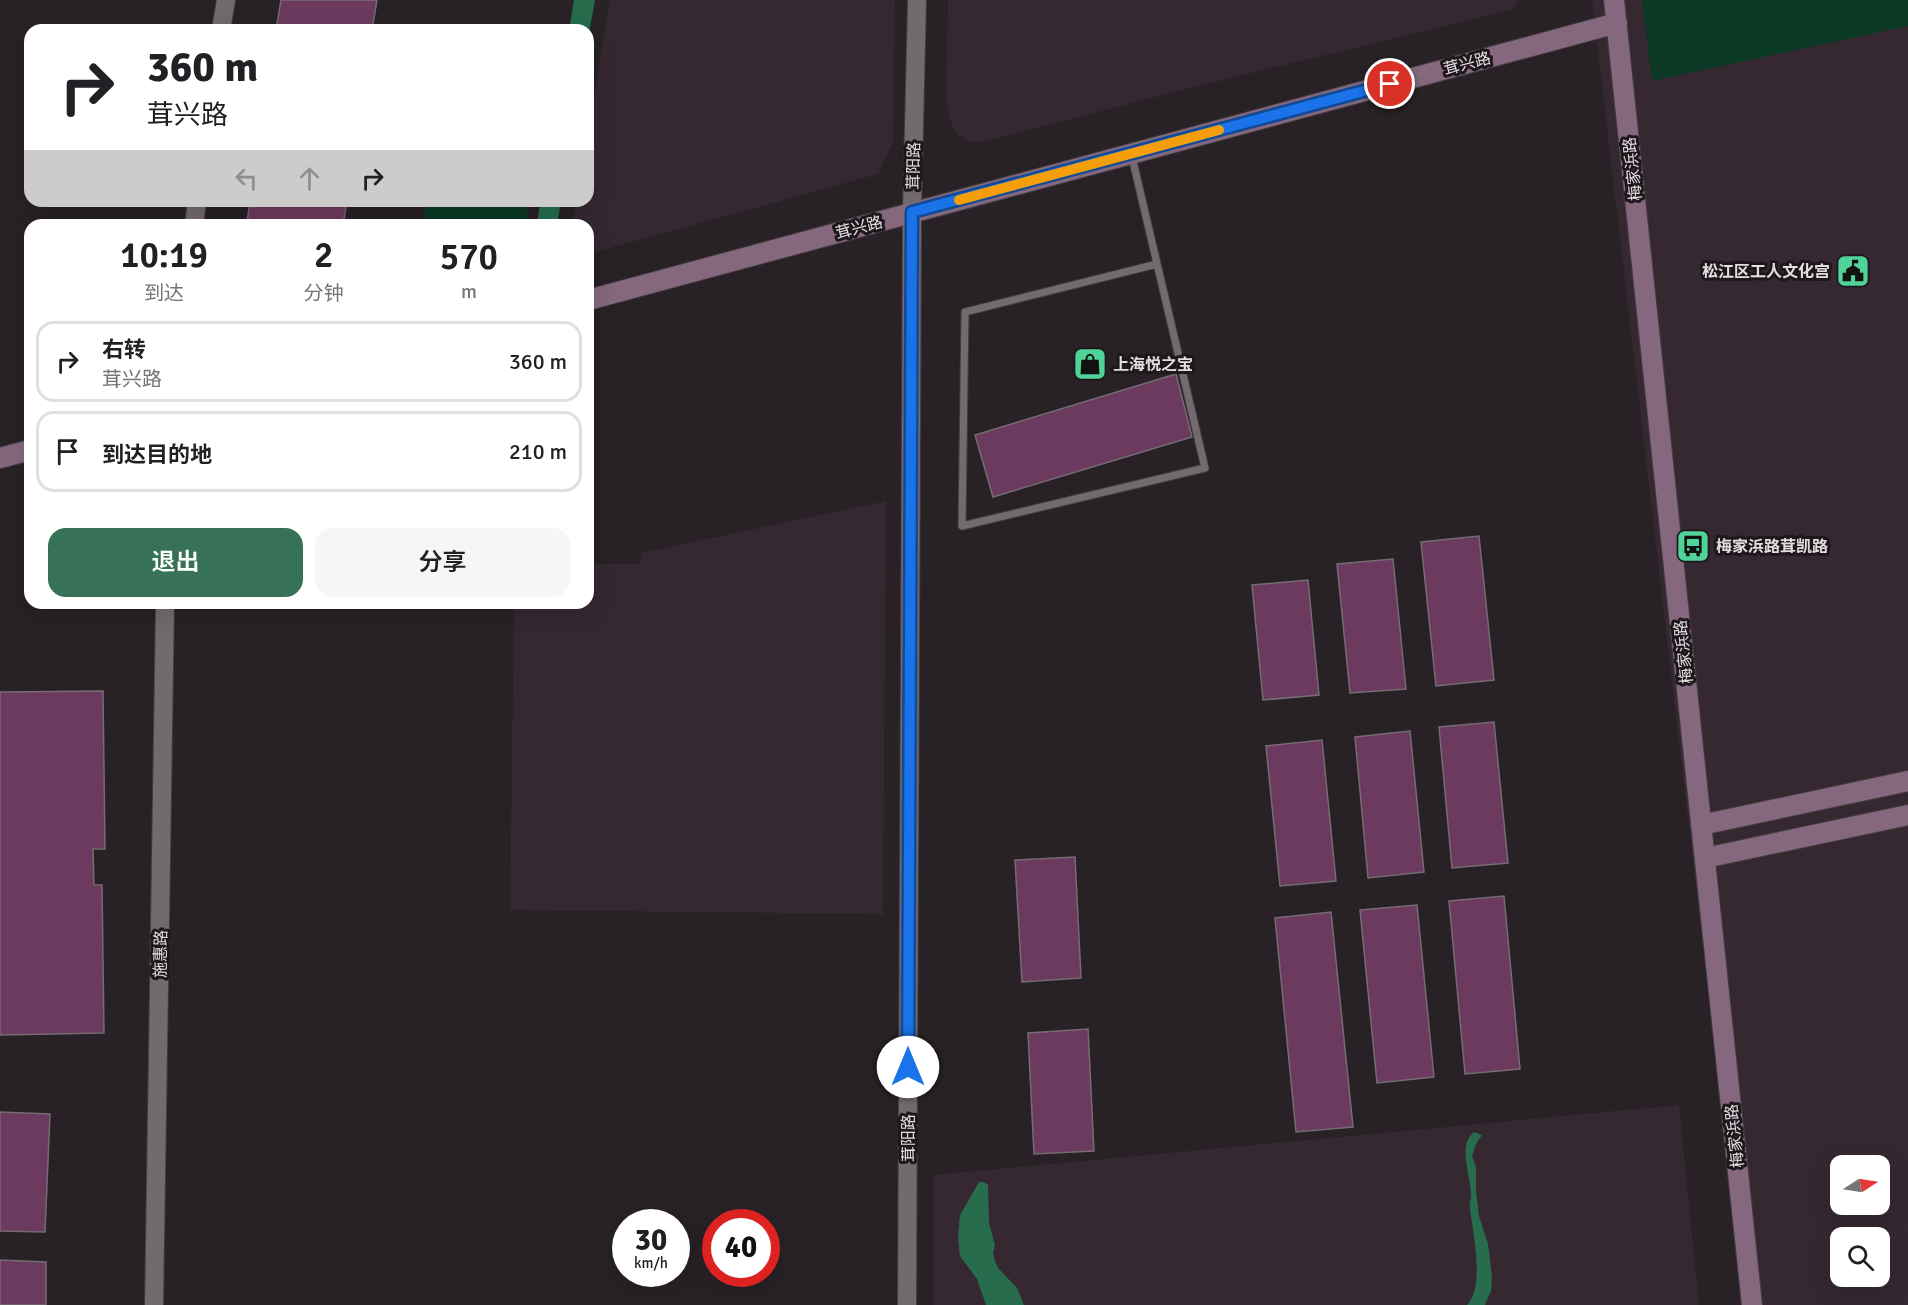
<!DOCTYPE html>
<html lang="zh">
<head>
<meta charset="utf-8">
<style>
  :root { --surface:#fff; --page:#f6f6f6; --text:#202124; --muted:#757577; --line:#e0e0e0; --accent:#367158 }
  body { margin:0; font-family:Signika,"Noto Sans SC",sans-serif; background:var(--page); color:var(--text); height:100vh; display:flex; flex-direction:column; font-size:22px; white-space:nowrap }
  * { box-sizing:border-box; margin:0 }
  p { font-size:20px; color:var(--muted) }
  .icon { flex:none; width:33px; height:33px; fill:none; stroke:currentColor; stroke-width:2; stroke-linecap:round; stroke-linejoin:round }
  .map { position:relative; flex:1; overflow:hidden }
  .side { position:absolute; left:24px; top:219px; width:570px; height:390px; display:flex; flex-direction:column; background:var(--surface); border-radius:18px; box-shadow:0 6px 24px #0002 }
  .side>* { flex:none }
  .banner { position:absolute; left:24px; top:24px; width:570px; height:183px; border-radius:18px; box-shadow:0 6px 24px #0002; background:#fff; color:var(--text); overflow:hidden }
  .needle { width:39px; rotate:78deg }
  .controls { position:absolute; left:1830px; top:1155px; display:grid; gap:12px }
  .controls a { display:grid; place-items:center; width:60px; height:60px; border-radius:12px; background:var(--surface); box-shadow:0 6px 24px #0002; font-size:30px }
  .speed { position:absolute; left:612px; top:1209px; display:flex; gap:12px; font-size:30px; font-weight:700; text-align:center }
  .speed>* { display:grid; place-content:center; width:78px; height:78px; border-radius:50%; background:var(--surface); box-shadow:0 6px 24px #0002; line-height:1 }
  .speed small { font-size:15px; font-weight:400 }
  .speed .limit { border:9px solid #d22; background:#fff; color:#111 }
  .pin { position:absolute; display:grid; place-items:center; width:51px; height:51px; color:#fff; margin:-26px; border:3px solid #fff; border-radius:50%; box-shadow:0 2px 6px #0007 }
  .me { position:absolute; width:66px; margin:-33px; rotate:0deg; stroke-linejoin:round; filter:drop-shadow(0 0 4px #0008) }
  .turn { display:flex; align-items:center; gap:21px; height:126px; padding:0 24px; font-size:27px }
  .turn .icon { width:78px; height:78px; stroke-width:2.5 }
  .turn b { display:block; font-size:42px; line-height:51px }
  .lanes { display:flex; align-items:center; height:57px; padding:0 24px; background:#0003; justify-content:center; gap:30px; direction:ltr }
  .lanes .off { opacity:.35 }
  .eta { display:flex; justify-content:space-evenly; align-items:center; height:102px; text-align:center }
  .eta b { font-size:36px; font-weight:600; line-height:42px }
  .button { display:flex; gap:12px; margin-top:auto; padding:12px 24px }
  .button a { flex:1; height:69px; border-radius:18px; background:var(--accent); color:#fff; font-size:24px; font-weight:600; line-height:69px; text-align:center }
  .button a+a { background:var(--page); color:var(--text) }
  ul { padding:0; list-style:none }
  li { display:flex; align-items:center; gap:18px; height:81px; margin:0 12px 9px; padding:0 12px; border:3px solid var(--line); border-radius:18px }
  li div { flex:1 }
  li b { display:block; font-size:22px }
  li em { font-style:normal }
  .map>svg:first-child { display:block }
</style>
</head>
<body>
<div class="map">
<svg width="1908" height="1305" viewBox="0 0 1908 1305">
  <rect width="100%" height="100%" fill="#282125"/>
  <!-- built -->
  <g fill="#352831" fill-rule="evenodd">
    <path d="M610,0H895L893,143L878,174L588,254V225H573L577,201H588V132Z"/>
    <path d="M948,0H1518L1511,10L1186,89L986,141L970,142L956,133L949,118L946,99Z"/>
    <path d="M1592,0H1908V1305H1745ZM1840,1166H1880V1204H1840ZM1840,1238H1880V1276H1840Z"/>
    <path d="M886,501L883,914L510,910L514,603H588V564H641V553Z"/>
    <path d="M1679,1105L1699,1305H934V1175Z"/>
  </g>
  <!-- green -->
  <g fill="#0b3925">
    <path d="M1642,0H1908V26L1652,81Z"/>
    <path d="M426,201H529L525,225H422Z"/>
  </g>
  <!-- water -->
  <g fill="#266c4d">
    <path d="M574,0H595L588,39V30H569Z"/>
    <path d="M540,201H561L557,225H537Z"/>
    <path d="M1474,1132L1482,1135L1476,1144L1472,1156L1476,1167V1191L1479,1216L1488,1244L1492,1277L1491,1291L1485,1305H1467C1485,1287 1473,1232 1470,1209C1469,1204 1471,1199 1471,1195C1471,1176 1457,1145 1474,1132Z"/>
    <path d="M979,1182H984L988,1185L989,1223L995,1245L993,1253L995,1261L998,1268L1017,1288L1024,1305H986L977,1279L960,1256L958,1237L960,1215Z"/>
  </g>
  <!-- building -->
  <g fill="#6c3a5f" stroke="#756c72" stroke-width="1.5">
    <path d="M281,0H377L372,30H276Z"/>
    <path d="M250,201H347L343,225H259L247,223Z"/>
    <path d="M1176,374L1192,437L993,497L975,435Z"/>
    <path d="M1479,536L1494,680L1436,686L1421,542Z"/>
    <path d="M1393,559L1406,689L1350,693L1337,564Z"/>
    <path d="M1308,580L1319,695L1263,700L1252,585Z"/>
    <path d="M103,691L105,849H93L94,885H102L104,1033L0,1035V692Z"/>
    <path d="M1494,722L1508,863L1452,868L1439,727Z"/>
    <path d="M1410,731L1424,872L1368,878L1355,737Z"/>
    <path d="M1322,740L1336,881L1280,886L1266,746Z"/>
    <path d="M1075,857L1081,978L1022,982L1015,860Z"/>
    <path d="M1504,896L1520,1069L1465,1074L1449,901Z"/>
    <path d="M1417,905L1434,1077L1377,1083L1360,910Z"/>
    <path d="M1331,912L1353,1127L1296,1132L1275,918Z"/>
    <path d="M1088,1029L1094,1151L1034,1154L1028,1033Z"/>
    <path d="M0,1112L50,1114L45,1232L0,1231Z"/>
    <path d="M0,1260L46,1262V1305H0Z"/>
  </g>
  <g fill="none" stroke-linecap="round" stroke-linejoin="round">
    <!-- service casing -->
    <g stroke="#423d41" stroke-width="9">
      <path id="service" d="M1132,157L1205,468L962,526L965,312L1157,264"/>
    </g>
    <!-- tertiary casing -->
    <g stroke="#423d41" stroke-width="20">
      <g id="tertiary">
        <path d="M221,30L226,0"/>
        <path d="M194,225L197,201"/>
        <path d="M154,1305L165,603"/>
        <path d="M907,1305L912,212L917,0"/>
      </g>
    </g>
    <!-- secondary casing -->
    <g stroke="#423d41" stroke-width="22">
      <g id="secondary">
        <path d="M1614,0L1752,1305"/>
        <path d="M588,300L1617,23"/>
        <path d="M0,458L30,450"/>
        <path d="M1701,825L1908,781"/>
        <path d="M1705,858L1908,815"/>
      </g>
    </g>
    <!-- service -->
    <use href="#service" stroke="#736a70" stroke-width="7"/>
    <!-- tertiary -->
    <use href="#tertiary" stroke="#736a70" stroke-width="18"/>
    <!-- secondary -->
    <use href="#secondary" stroke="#86687e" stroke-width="20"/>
  </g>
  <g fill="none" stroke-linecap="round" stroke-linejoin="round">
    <!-- route casing -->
    <g stroke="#114b97" stroke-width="15">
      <path id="route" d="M908,1067L912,212L1390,84"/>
    </g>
    <!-- route -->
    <use href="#route" stroke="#1a73e8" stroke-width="10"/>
    <!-- slow -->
    <path stroke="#f59e0b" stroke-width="10" d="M959,200L1219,130"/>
  </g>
  <!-- icons -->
  <defs>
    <g id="civic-square" transform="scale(1.725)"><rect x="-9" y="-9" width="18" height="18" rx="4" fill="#50d398" stroke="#1e171c"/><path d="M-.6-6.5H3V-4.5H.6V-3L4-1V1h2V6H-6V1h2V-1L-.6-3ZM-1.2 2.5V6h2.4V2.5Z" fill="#111"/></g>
    <g id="shop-square" transform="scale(1.725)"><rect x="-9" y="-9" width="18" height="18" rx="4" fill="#50d398" stroke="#1e171c"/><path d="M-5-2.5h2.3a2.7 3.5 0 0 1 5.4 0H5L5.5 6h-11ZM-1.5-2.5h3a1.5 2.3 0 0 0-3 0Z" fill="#111"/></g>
    <g id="bus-square" transform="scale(1.725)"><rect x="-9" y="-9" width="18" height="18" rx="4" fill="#50d398" stroke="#1e171c"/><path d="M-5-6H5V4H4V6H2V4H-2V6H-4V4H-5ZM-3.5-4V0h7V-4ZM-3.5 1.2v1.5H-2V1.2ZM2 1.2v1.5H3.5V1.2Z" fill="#111"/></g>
  </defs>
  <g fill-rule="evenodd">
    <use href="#civic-square" x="1853" y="271"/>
    <use href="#shop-square" x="1090" y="364"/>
    <use href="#bus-square" x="1693" y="546"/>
  </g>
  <g text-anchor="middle" stroke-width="6" stroke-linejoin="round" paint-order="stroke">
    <!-- street labels -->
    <g font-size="16" fill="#e2dde0" stroke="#1e171c">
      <text transform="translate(1467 63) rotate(-15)" y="6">茸兴路</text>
      <text transform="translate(913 166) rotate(-89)" y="6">茸阳路</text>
      <text transform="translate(1632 169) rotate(-96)" y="6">梅家浜路</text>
      <text transform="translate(859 227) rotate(-15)" y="6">茸兴路</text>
      <text transform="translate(1683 652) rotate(-96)" y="6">梅家浜路</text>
      <text transform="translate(160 954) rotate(-89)" y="6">施惠路</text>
      <text transform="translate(1734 1136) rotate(-96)" y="6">梅家浜路</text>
      <text transform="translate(908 1138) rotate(-90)" y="6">茸阳路</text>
    </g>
    <!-- poi labels -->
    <g font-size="16" font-weight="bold" fill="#e2dde0" stroke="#1e171c" text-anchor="start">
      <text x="1830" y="277" text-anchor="end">松江区工人文化宫</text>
      <text x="1113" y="370">上海悦之宝</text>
      <text x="1716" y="552">梅家浜路茸凯路</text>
    </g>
  </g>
</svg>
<div class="controls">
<a><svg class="needle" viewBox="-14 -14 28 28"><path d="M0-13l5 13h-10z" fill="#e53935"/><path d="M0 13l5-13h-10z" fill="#757577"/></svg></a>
<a><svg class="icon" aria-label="search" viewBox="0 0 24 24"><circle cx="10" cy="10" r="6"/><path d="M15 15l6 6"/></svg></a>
</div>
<div class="speed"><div>30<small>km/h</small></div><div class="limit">40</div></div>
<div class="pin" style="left:1390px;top:84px;background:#d93025"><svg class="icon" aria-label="arrive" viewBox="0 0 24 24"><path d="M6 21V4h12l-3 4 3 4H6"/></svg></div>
<svg class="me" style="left:908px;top:1067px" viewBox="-20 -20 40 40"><circle r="19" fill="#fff"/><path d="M0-13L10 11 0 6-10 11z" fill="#1a73e8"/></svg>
<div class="banner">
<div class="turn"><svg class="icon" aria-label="right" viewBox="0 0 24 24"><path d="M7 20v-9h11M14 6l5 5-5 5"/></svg><div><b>360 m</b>茸兴路</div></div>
<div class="lanes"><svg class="icon off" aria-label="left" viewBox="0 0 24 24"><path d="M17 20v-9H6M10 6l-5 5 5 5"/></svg><svg class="icon off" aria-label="ahead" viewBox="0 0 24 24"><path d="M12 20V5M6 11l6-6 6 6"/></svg><svg class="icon" aria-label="right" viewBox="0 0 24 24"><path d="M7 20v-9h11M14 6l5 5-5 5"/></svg></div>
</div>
<section class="side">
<div class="eta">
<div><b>10:19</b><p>到达</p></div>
<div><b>2</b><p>分钟</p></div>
<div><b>570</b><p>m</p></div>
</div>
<ul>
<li><svg class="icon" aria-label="right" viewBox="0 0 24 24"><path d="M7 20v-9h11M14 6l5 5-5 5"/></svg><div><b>右转</b><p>茸兴路</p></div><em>360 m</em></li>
<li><svg class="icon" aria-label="arrive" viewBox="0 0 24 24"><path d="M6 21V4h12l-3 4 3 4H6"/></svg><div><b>到达目的地</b></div><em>210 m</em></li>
</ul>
<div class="button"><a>退出</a><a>分享</a></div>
</section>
</div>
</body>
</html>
